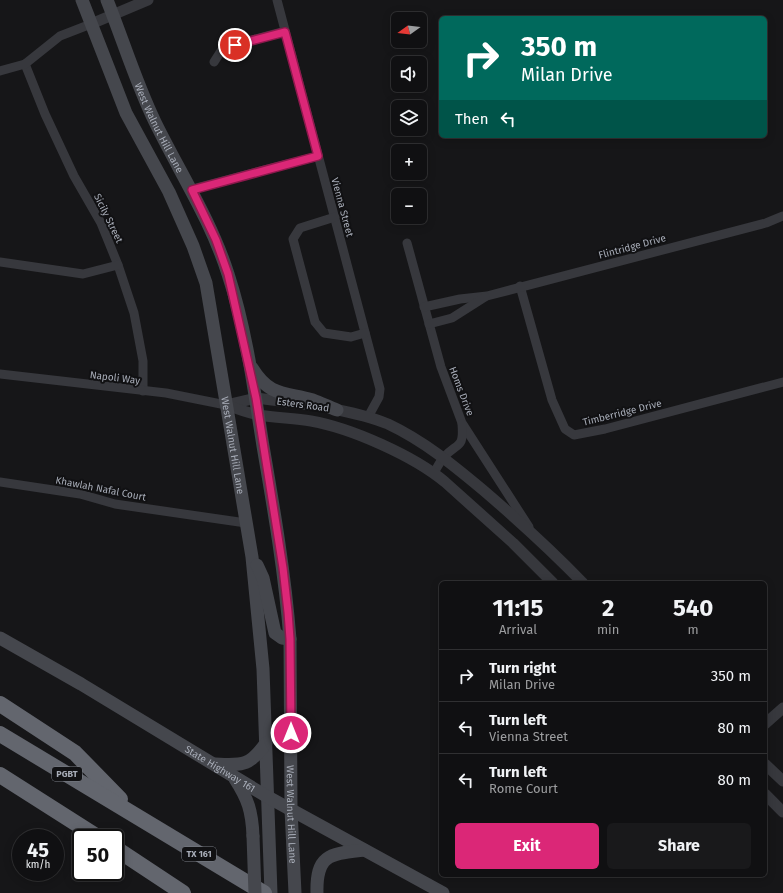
<!DOCTYPE html>
<html lang="en">
<head>
<meta charset="utf-8">
<style>
  :root { --surface:#101012; --page:#19191b; --text:#f1f3f6; --muted:#9c9d9f; --line:#303032; --accent:#db2777 }
  body { margin:0; font-family:"Fira Sans",sans-serif; background:var(--page); color:var(--text); height:100vh; display:flex; flex-direction:column; font-size:15px; white-space:nowrap }
  * { box-sizing:border-box; margin:0 }
  p { font-size:13px; color:var(--muted) }
  .icon { flex:none; width:22px; height:22px; fill:none; stroke:currentColor; stroke-width:2; stroke-linecap:round; stroke-linejoin:round }
  .map { position:relative; flex:1; overflow:hidden }
  .sheet { position:absolute; left:439px; top:581px; width:328px; height:296px; display:flex; flex-direction:column; background:var(--surface); border-radius:6px; box-shadow:0 2px 10px #0003,0 0 0 1px var(--line) }
  .sheet>* { flex:none }
  .top-card { position:absolute; left:439px; top:16px; width:328px; height:122px; border-radius:6px; box-shadow:0 2px 10px #0003,0 0 0 1px var(--line); background:#00695c; color:#fff; overflow:hidden }
  .needle { width:26px; rotate:255deg }
  .fabs { position:absolute; left:391px; top:12px; display:grid; gap:8px }
  .fabs a { display:grid; place-items:center; width:36px; height:36px; border-radius:6px; background:var(--surface); box-shadow:0 2px 10px #0003,0 0 0 1px var(--line); font-size:20px }
  .speed { position:absolute; left:12px; top:829px; display:flex; gap:8px; font-size:20px; font-weight:700; text-align:center }
  .speed>* { display:grid; place-content:center; width:52px; height:52px; border-radius:50%; background:var(--surface); box-shadow:0 2px 10px #0003,0 0 0 1px var(--line); line-height:1 }
  .speed small { font-size:10px; font-weight:400 }
  .speed .limit { border:2px solid #111; border-radius:6px; background:#fff; color:#111 }
  .pin { position:absolute; display:grid; place-items:center; width:34px; height:34px; color:#fff; margin:-17px; border:2px solid #fff; border-radius:50%; box-shadow:0 1px 4px #0007 }
  .me { position:absolute; width:44px; margin:-22px; rotate:0deg; stroke-linejoin:round; filter:drop-shadow(0 0 3px #0008) }
  .turn { display:flex; align-items:center; gap:14px; height:84px; padding:0 16px; font-size:18px }
  .turn .icon { width:52px; height:52px; stroke-width:2.5 }
  .turn b { display:block; font-size:28px; line-height:34px }
  .then { display:flex; align-items:center; height:38px; padding:0 16px; background:#0003; gap:8px; font-size:15px }
  .eta { display:flex; justify-content:space-evenly; align-items:center; height:68px; text-align:center }
  .eta b { font-size:24px; font-weight:700; line-height:28px }
  .primary-button { display:flex; gap:8px; margin-top:auto; padding:8px 16px }
  .primary-button a { flex:1; height:46px; border-radius:6px; background:var(--accent); color:#fff; font-size:16px; font-weight:700; line-height:46px; text-align:center }
  .primary-button a+a { background:var(--page); color:var(--text) }
  ul { padding:0; list-style:none }
  li { display:flex; align-items:center; gap:12px; height:52px; padding:0 16px; border-top:1px solid var(--line) }
  li div { flex:1 }
  li b { display:block; font-size:15px }
  li em { font-style:normal }
  .map>svg:first-child { display:block }
</style>
</head>
<body>
<div class="map">
<svg width="783" height="893" viewBox="0 0 783 893">
  <rect width="100%" height="100%" fill="#161618"/>
  <g fill="none" stroke-linecap="round" stroke-linejoin="round">
    <!-- minor -->
    <g stroke="#37383d" stroke-width="9">
      <path d="M277,0L380,389L379,397L368,417"/>
      <path d="M214,62L223,48L285,31"/>
      <path d="M25,64L45,114L74,176L101,223L118,265L134,313L143,361V391"/>
      <path d="M0,71L25,64L60,36L91,24"/>
      <path d="M192,189L318,156"/>
      <path d="M335,217L300,228L293,239L315,322L324,333L351,337L365,333"/>
      <path d="M407,243L441,367L462,423L529,527"/>
      <path d="M0,262L83,274L118,265"/>
      <path d="M520,286L552,400L565,429L574,435L605,429L783,382"/>
      <path d="M424,307L460,299L487,296L766,223L783,216"/>
      <path d="M429,324L452,318L485,297"/>
      <path d="M0,374L166,393L226,405"/>
      <path d="M434,473C437,468 440,461 444,457C458,442 464,449 462,424"/>
      <path d="M0,482L80,494L115,504L246,523"/>
    </g>
    <!-- tertiary -->
    <g stroke="#37383d" stroke-width="11">
      <path d="M91,24L148,0"/>
      <path d="M226,405L256,398L312,405"/>
      <path d="M227,405C237,409 248,413 259,415C276,418 294,418 311,421C351,428 414,456 445,482L513,543L553,583"/>
      <path d="M329,408C349,412 369,416 388,424C424,441 453,465 483,490C518,520 551,550 583,583"/>
      <path d="M765,724L783,708"/>
      <path d="M765,764L783,781"/>
      <path d="M765,794L783,812"/>
    </g>
    <!-- secondary -->
    <g stroke="#45474d" stroke-width="13">
      <path id="s1" d="M82,0L126,113L169,192L193,246L206,283L252,557L263,669L271,893"/>
      <path id="s2" d="M107,0C123,40 136,83 155,122C180,173 211,220 228,274C246,329 254,389 263,446C274,510 285,574 290,639L291,809L295,893"/>
      <path d="M252,368C270,397 284,392 313,400C321,403 329,407 337,410"/>
      <path d="M257,565L263,578L275,633L282,638L290,639"/>
      <path id="s3" d="M0,638L81,684L266,796L443,893"/>
      <path d="M215,764C242,765 249,767 266,743"/>
      <path d="M235,779C248,799 252,811 253,836"/>
      <path d="M317,893C316,854 330,854 364,850"/>
    </g>
    <!-- motorway -->
    <g stroke="#63666e" stroke-width="16">
      <path d="M0,704L75,753L120,799"/>
      <path d="M0,734L264,893"/>
      <path d="M0,775L99,838"/>
      <path d="M115,848L183,893"/>
    </g>
    <!-- secondary-bridge -->
    <path stroke="#45474d" stroke-width="13" d="M253,836L255,893"/>
  </g>
  <g fill="none" stroke-linecap="round" stroke-linejoin="round">
    <!-- route casing -->
    <g stroke="#8e194d" stroke-width="10">
      <path id="route" d="M235,45L285,32L318,156L192,190L216,240L228,274L256,398L283,568L288,612L290,639L291,733"/>
    </g>
    <!-- route -->
    <use href="#route" stroke="#db2777" stroke-width="7"/>
  </g>
  <g text-anchor="middle" stroke-width="4" stroke-linejoin="round" paint-order="stroke">
    <!-- shield labels -->
    <g fill="#111113" stroke="#7b7e86" stroke-width="1">
      <rect x="52" y="767" width="30" height="14" rx="3"/>
      <rect x="182" y="847" width="34" height="14" rx="3"/>
    </g>
    <g font-size="9" font-weight="bold" fill="#a8adb8">
      <text x="67" y="777">PGBT</text>
      <text x="199" y="857">TX 161</text>
    </g>
    <!-- street labels -->
    <g font-size="10" fill="#a8adb8" stroke="#111113">
      <text dy="4" stroke="none"><textPath href="#s2" startOffset="138">West Walnut Hill Lane</textPath></text>
      <text transform="translate(343 207) rotate(75)" y="4">Vienna Street</text>
      <text transform="translate(109 218) rotate(64)" y="4">Sicily Street</text>
      <text transform="translate(632 246) rotate(-15)" y="4">Flintridge Drive</text>
      <text transform="translate(115 377) rotate(7)" y="4">Napoli Way</text>
      <text transform="translate(462 391) rotate(69)" y="4">Homs Drive</text>
      <text transform="translate(303 404) rotate(8)" y="4">Esters Road</text>
      <text transform="translate(622 412) rotate(-14)" y="4">Timberridge Drive</text>
      <text dy="4" stroke="none"><textPath href="#s1" startOffset="474">West Walnut Hill Lane</textPath></text>
      <text transform="translate(101 488) rotate(11)" y="4">Khawlah Nafal Court</text>
      <text dy="4" stroke="none"><textPath href="#s3" startOffset="256">State Highway 161</textPath></text>
      <text dy="4" stroke="none"><textPath href="#s2" startOffset="846">West Walnut Hill Lane</textPath></text>
    </g>
  </g>
</svg>
<div class="fabs">
<a><svg class="needle" viewBox="-14 -14 28 28"><path d="M0-13l5 13h-10z" fill="#e53935"/><path d="M0 13l5-13h-10z" fill="#9c9d9f"/></svg></a>
<a><svg class="icon" aria-label="sound" viewBox="0 0 24 24"><path d="M4 9h4l5-4v14l-5-4H4zM17 9q2 3 0 6"/></svg></a>
<a><svg class="icon" aria-label="layers" viewBox="0 0 24 24"><path d="M12 4l9 5-9 5-9-5zM3 14l9 5 9-5"/></svg></a>
<a>+</a>
<a>−</a>
</div>
<div class="speed"><div>45<small>km/h</small></div><div class="limit">50</div></div>
<div class="pin" style="left:235px;top:45px;background:#d93025"><svg class="icon" aria-label="arrive" viewBox="0 0 24 24"><path d="M6 21V4h12l-3 4 3 4H6"/></svg></div>
<svg class="me" style="left:291px;top:733px" viewBox="-20 -20 40 40"><circle r="17" fill="#db2777" stroke="#fff" stroke-width="3"/><path d="M0-11L8 9 0 5-8 9z" fill="#fff"/></svg>
<div class="top-card">
<div class="turn"><svg class="icon" aria-label="right" viewBox="0 0 24 24"><path d="M7 20v-9h11M14 6l5 5-5 5"/></svg><div><b>350 m</b>Milan Drive</div></div>
<div class="then">Then<svg class="icon" aria-label="left" viewBox="0 0 24 24"><path d="M17 20v-9H6M10 6l-5 5 5 5"/></svg></div>
</div>
<section class="sheet">
<div class="eta">
<div><b>11:15</b><p>Arrival</p></div>
<div><b>2</b><p>min</p></div>
<div><b>540</b><p>m</p></div>
</div>
<ul>
<li><svg class="icon" aria-label="right" viewBox="0 0 24 24"><path d="M7 20v-9h11M14 6l5 5-5 5"/></svg><div><b>Turn right</b><p>Milan Drive</p></div><em>350 m</em></li>
<li><svg class="icon" aria-label="left" viewBox="0 0 24 24"><path d="M17 20v-9H6M10 6l-5 5 5 5"/></svg><div><b>Turn left</b><p>Vienna Street</p></div><em>80 m</em></li>
<li><svg class="icon" aria-label="left" viewBox="0 0 24 24"><path d="M17 20v-9H6M10 6l-5 5 5 5"/></svg><div><b>Turn left</b><p>Rome Court</p></div><em>80 m</em></li>
</ul>
<div class="primary-button"><a>Exit</a><a>Share</a></div>
</section>
</div>
</body>
</html>
